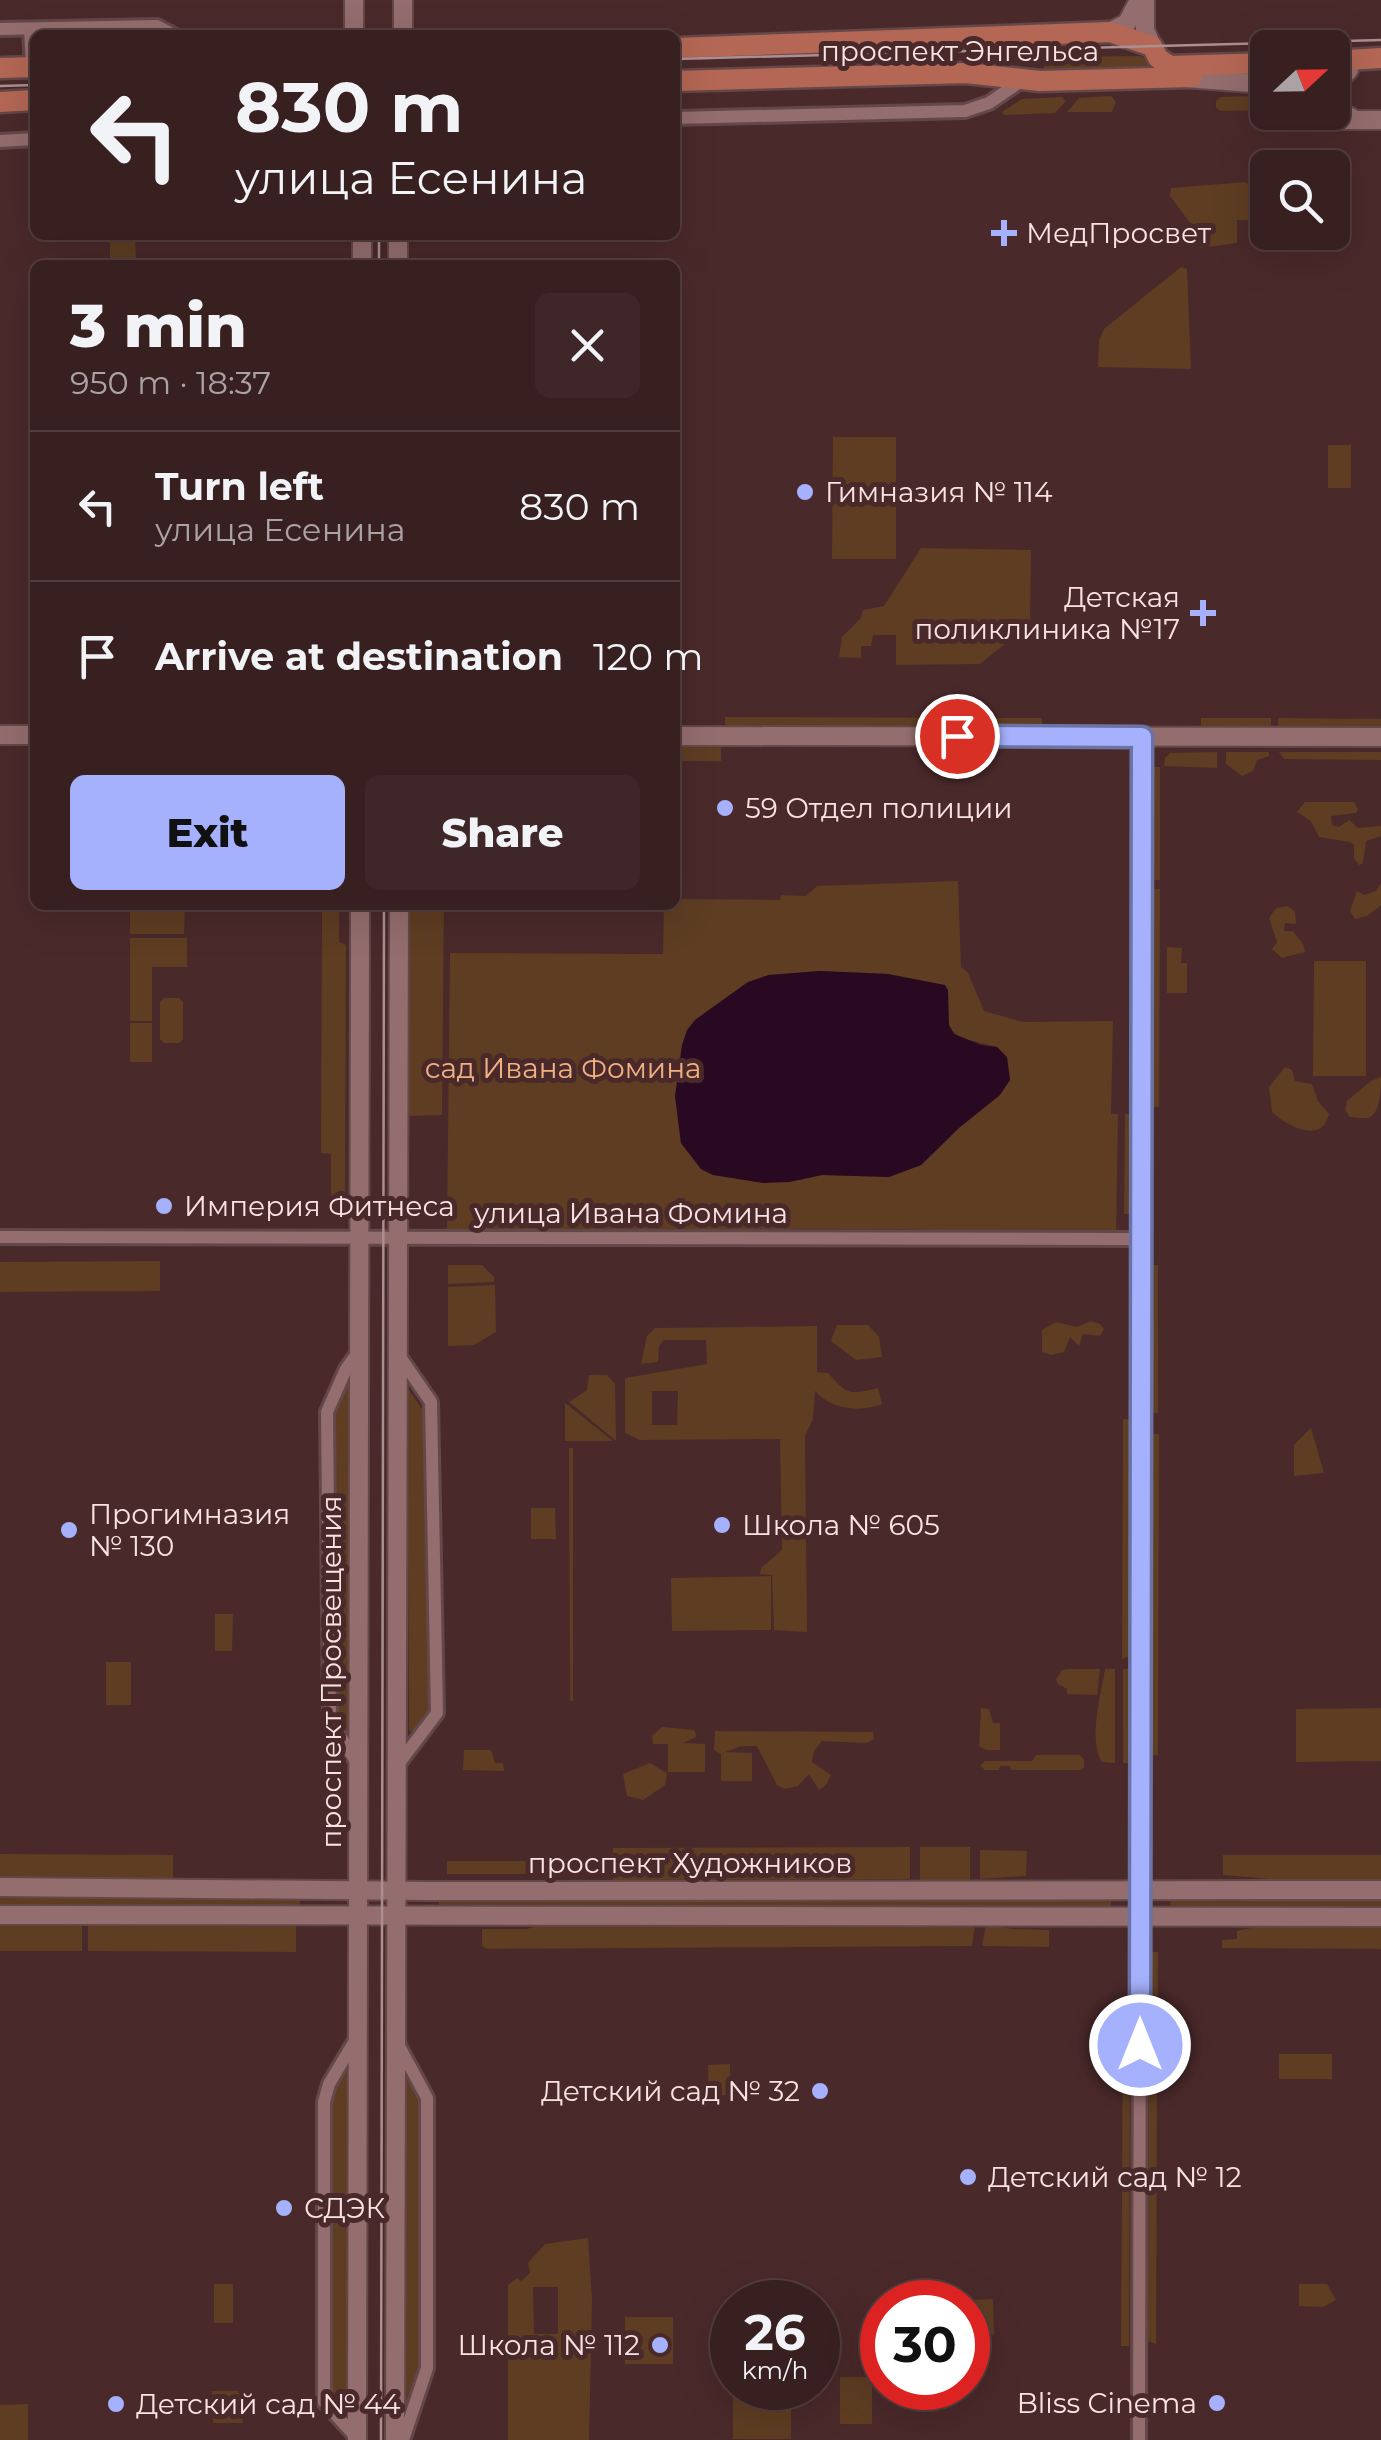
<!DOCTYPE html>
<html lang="en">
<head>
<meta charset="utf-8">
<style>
  :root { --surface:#381f20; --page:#3f2729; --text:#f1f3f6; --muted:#aba2a5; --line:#523d3e; --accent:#a5b1fc }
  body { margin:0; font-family:Montserrat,sans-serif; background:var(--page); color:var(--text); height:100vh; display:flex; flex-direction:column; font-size:38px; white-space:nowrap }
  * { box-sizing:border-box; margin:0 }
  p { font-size:32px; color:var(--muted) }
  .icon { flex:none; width:55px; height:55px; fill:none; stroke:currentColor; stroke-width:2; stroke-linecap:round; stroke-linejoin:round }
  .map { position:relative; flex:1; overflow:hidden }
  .sheet { position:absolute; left:30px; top:260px; width:650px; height:650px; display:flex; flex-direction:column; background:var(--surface); border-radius:15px; box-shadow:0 10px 40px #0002,0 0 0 2px var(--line) }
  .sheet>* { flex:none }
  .guide { position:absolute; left:30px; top:30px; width:650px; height:210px; border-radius:15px; box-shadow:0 10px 40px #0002,0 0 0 2px var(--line); background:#381f20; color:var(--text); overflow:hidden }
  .needle { width:65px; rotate:68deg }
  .tools { position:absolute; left:1250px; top:30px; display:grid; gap:20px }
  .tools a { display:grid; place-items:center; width:100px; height:100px; border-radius:15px; background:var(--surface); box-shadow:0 10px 40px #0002,0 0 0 2px var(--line); font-size:50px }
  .speed { position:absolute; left:710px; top:2280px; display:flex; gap:20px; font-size:50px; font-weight:700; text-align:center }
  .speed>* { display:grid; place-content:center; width:130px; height:130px; border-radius:50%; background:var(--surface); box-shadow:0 10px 40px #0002,0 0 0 2px var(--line); line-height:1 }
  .speed small { font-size:25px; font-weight:400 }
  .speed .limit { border:15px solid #d22; background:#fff; color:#111 }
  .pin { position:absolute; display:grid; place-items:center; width:85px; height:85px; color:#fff; margin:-42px; border:5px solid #fff; border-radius:50%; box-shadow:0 2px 10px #0007 }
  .me { position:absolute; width:110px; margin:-55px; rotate:0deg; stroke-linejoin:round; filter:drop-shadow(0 0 8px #0008) }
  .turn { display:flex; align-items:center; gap:35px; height:210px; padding:0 40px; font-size:45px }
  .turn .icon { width:130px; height:130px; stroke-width:2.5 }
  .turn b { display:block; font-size:70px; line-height:85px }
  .round { display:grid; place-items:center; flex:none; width:105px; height:105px; border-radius:15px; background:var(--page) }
  .head { display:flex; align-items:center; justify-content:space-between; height:170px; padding:0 40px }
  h1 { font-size:60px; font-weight:800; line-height:75px }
  .primary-button { display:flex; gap:20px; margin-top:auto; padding:20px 40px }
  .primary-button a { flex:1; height:115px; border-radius:15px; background:var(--accent); color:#111; font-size:40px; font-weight:800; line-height:115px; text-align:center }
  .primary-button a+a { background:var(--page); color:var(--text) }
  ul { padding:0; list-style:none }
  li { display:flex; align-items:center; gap:30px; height:150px; padding:0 40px; border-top:2px solid var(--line) }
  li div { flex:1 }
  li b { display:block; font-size:38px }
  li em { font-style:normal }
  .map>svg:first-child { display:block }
</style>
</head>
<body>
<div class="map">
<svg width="1381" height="2440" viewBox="0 0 1381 2440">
  <rect width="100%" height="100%" fill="#4a292a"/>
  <!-- green -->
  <g fill="#5e3d22" fill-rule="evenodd">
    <path d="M1141,56L1165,71L1044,73V57Z"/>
    <path d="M1111,96L1116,102L1112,112H1067L1079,98Z"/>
    <path d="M1252,96L1266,110L1221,111L1216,108V101L1221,97Z"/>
    <path d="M1062,97L1066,101L1055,113L1004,115L1002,112L1022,99Z"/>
    <path d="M1246,182L1253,189V220H1237V243L1200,248V236L1170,196L1171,188Z"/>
    <path d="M110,235H135L136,262L110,263Z"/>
    <path d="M1181,267L1187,269L1191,369L1098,367L1099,341L1104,329Z"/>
    <path d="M833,437H896V559H832Z"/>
    <rect x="1328" y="445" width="23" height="43"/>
    <path d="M921,548L1031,550L1030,624L980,664L896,665V635H873L871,646H861V658L839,657L842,637L861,618L863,610L884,606Z"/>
    <path d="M725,717L1042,718V728H725Z"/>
    <rect x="1201" y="718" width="70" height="11"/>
    <path d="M1278,718L1381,719V729H1278Z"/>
    <rect x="675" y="745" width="46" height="16"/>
    <path d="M1217,752V768L1164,766L1165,758L1170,753Z"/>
    <path d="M1226,752H1269V756L1257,760L1253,771L1242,776L1226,764Z"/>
    <path d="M1279,752H1381V760L1284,759Z"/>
    <rect x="1151" y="767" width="9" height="113"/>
    <path d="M1305,802H1354L1358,809L1356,813L1331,816L1332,825L1339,827L1349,820L1358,828L1381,826V836L1366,841L1363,863L1359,865L1354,858V845L1350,842L1319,837L1311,821L1297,812Z"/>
    <path d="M958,881L961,967L968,973L984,1011L1023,1022L1113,1021L1111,1114H1118L1116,1236L901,1229H447L450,953L663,954L664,905H675V899L780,900L781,895L806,896L817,886ZM820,971L888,974L961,1038L997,1047L1000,1095L960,1127L921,1165L889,1177L822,1175L789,1182L713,1175L701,1169L681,1143L675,1096L695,1020L748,982L769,975Z"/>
    <path d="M1381,883V905L1367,916L1355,919L1350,911L1357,891L1364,895L1376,891Z"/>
    <path d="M1151,889H1160L1159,1107H1150Z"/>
    <path d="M130,905H185L184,934H130Z"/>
    <path d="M322,905H339V942L346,945L345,1201H331V1154L321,1153Z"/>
    <path d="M409,905H444L442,1115L409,1116Z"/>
    <path d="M1288,906L1295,912L1296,924L1285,923L1284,931H1293L1303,944L1305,952L1282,958L1272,949L1277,942L1269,918L1276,908Z"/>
    <path d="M130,938H187V967H152V1021H130Z"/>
    <path d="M1167,947L1182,948L1181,963H1187V993H1167Z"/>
    <path d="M1314,961H1366V1076H1313Z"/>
    <path d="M164,998H179L183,1002V1039L179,1043H164L160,1039V1002Z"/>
    <rect x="130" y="1023" width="22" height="39"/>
    <path d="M1285,1067L1292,1070L1295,1081L1312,1084L1318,1101L1329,1114C1322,1145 1287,1126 1272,1112L1269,1087Z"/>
    <path d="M1381,1077C1381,1089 1381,1114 1368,1118C1362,1119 1356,1117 1350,1117L1345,1110L1347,1101L1371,1081Z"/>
    <path d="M1125,1114H1131V1214H1124Z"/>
    <path d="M160,1261V1291L0,1292V1262Z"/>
    <path d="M448,1265H482L494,1277V1282L448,1284Z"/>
    <rect x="1150" y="1265" width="8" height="148"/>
    <path d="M495,1285L496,1332L474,1345L448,1346V1287Z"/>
    <path d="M1091,1321L1100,1324L1104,1329L1100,1336L1083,1334L1079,1346L1070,1337L1064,1352L1051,1355L1042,1352V1330L1056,1322L1077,1327Z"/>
    <path d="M837,1325H868L879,1337L882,1357L856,1360L831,1341Z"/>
    <path d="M817,1326V1372L828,1373C848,1395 848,1395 878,1388L882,1404C858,1413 831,1409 815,1391L813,1419L805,1436L807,1632L774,1630L772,1575L760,1574L761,1568L782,1550L780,1439L640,1440L625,1433V1378L707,1364L706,1340H664L659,1346L658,1362L641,1364L647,1336L655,1328ZM652,1391H678L677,1425H652Z"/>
    <path d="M589,1375H607L615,1384L616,1441L569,1402L587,1390Z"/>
    <path d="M347,1382L351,1383L350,1734L344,1732L334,1710L332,1422Z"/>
    <path d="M407,1387L425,1413L430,1712L415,1732L409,1731Z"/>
    <path d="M565,1403L569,1406L613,1441H565Z"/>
    <path d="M1123,1419H1131L1130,1656L1122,1659Z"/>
    <path d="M1311,1428L1324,1473L1294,1476V1445Z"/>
    <path d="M1150,1434H1159L1158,1755H1150Z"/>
    <path d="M569,1448H573V1701H570Z"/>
    <path d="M531,1508H555L556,1539H531Z"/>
    <path d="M771,1576V1630L672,1631L671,1578Z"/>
    <path d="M215,1614H233L232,1651H215Z"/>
    <rect x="106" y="1662" width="25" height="43"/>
    <path d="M1067,1669H1100L1097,1695L1067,1694V1689L1058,1684L1056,1679L1062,1670Z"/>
    <path d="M1105,1669H1115V1763L1102,1762C1088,1739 1101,1695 1105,1669Z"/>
    <rect x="1123" y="1669" width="7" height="94"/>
    <path d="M981,1708L989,1709L993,1723H1000V1750H986L979,1746Z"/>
    <path d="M1381,1708V1761L1296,1762V1709Z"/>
    <path d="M662,1727L695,1730L696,1737L683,1743L705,1744V1772H668V1744H653L652,1736Z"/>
    <path d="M715,1731L873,1732L874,1739L867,1743L822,1741L814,1751L812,1762L831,1775L826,1785L819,1790L809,1774L798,1786L785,1789L777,1785L757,1746H742L725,1752L752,1753V1781H721V1754L714,1750Z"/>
    <path d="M464,1750H491L495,1763H503L504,1771L463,1770Z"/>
    <path d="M1036,1755H1080L1084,1760V1767L1081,1770H1011L1010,1766H1000L999,1770H985L980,1766L985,1761H1032Z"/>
    <path d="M650,1763L667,1773L665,1785L643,1800L627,1796L623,1774Z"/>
    <path d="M910,1847V1879L613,1880V1848Z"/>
    <rect x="920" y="1847" width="50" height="33"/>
    <path d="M980,1850L1027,1851L1026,1876L980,1879Z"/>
    <path d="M0,1854L173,1855V1879L0,1878Z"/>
    <path d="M1223,1855H1381V1881L1280,1880L1223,1875Z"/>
    <rect x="447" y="1861" width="106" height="13"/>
    <rect x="0" y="1897" width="300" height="8"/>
    <path d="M439,1897L1111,1898V1907L439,1906Z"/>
    <path d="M1171,1898L1381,1899V1907H1170Z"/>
    <rect x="0" y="1923" width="82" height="28"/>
    <path d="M88,1923L296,1926V1952L88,1951Z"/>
    <path d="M541,1924H975L972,1946L487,1949L482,1946V1929H527Z"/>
    <path d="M986,1925L1013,1929L1049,1930V1947L982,1946Z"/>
    <path d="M1381,1925V1949L1222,1948V1940L1237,1939V1931L1260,1926Z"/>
    <path d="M1150,1952H1158L1157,2078H1149Z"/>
    <path d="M1123,2021H1130L1129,2346H1121Z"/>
    <rect x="1279" y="2054" width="53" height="25"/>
    <path d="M730,2064L731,2095L709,2096L708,2065Z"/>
    <path d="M347,2071L349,2072L347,2413L329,2386V2101L339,2077Z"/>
    <path d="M404,2071L419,2101L421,2116L420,2370L403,2415Z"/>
    <path d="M1149,2088H1157L1156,2344L1148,2341Z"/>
    <path d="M588,2238L592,2301L589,2440H508V2285L517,2278L521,2281L530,2273L528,2263L545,2244ZM533,2287H558V2334H534Z"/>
    <rect x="214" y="2284" width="19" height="39"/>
    <path d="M1299,2284H1327L1336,2300L1323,2307L1299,2306Z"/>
    <path d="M993,2299L994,2336L969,2320V2300Z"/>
    <rect x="625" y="2317" width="48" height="47"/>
    <rect x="840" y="2377" width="32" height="47"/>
    <rect x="733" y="2388" width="58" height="51"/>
    <path d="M212,2391H242L243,2423H213Z"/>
    <path d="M28,2404V2440H0V2405Z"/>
  </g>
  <!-- water -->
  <path fill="#290821" d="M820,971L888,974L945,985L948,990L949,1025L954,1034L981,1045L997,1047L1007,1057L1010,1080L1000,1095L960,1127L921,1165L889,1177L822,1175L789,1182L763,1183L713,1175L701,1169L681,1143L675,1096L682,1045L687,1030L695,1020L748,982L769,975Z"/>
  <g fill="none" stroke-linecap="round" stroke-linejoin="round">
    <!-- street casing -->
    <g stroke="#644748" stroke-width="18">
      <g id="street">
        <path d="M0,29L157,26L174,35"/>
        <path d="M30,29L32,67"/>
        <path d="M675,118L965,111L989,103L1024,79"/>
        <path d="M0,141L35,139"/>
        <path d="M0,1237L1141,1239"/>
        <path d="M357,1763L330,1720L327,1412L346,1369L359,1351"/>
        <path d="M397,1766L437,1713L431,1402L398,1354"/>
        <path d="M356,2039L329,2084L324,2102V2402L357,2438"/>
        <path d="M398,2044L427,2098V2368L403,2440"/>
        <path d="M1139,2440L1142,737"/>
      </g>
    </g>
    <!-- secondary casing -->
    <g stroke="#644748" stroke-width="22">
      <g id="secondary">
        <path d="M403,0V35"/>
        <path d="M1145,0V30L1152,46"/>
        <path d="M1110,32L1127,23L1139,0"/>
        <path d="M354,35V0"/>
        <path d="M1185,78L1252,83L1268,88"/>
        <path d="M1332,95L1336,84L1349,70"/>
        <path d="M1332,97L1339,111L1352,118"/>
        <path d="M1319,112L1340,120H1381"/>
        <path d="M362,235V265"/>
        <path d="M398,265V235"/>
        <path d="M0,735H35"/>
        <path d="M675,736L1381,737"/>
        <path d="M0,1887L428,1891L1381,1890"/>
        <path d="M0,1915L1381,1917"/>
        <path d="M357,2440L360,905"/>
        <path d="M395,2440L399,905"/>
      </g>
    </g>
    <!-- primary casing -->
    <g stroke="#644748" stroke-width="25">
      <g id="primary">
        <path d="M675,48L1110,32L1152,46L1158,58L1170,66L1268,63"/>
        <path d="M1332,61L1381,58"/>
        <path d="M0,68L35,67"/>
        <path d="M675,81L966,73L1040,81L1192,77"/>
        <path d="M0,102L35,100"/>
      </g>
    </g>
    <!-- street -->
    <use href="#street" stroke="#946d6e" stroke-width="12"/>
    <!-- secondary -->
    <use href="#secondary" stroke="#946d6e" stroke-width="18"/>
    <!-- primary -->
    <use href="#primary" stroke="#b46754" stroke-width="20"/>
    <!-- tram -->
    <g stroke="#ab8f90" stroke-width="2.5">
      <path d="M675,59L1381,40"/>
      <path d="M0,86L35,85"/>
      <path d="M379,265V235"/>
      <path d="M381,2440L384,905"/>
    </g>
  </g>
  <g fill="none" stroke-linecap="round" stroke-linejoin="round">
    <!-- route casing -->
    <g stroke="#6b73a4" stroke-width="25">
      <path id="route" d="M957,736L1142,737L1140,2045"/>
    </g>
    <!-- route -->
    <use href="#route" stroke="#a5b1fc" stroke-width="18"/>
  </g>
  <!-- markers -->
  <g fill="#a5b1fc" stroke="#4a292a" stroke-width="4">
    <path d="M999 218h10v10h10v10h-10v10h-10v-10h-10v-10h10z"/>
    <circle cx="805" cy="492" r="10"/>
    <path d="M1198 598h10v10h10v10h-10v10h-10v-10h-10v-10h10z"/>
    <circle cx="725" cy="808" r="10"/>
    <circle cx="164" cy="1206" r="10"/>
    <circle cx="722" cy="1525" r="10"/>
    <circle cx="69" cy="1530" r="10"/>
    <circle cx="820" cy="2091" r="10"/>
    <circle cx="968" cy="2177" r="10"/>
    <circle cx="284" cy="2208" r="10"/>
    <circle cx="660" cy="2345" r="10"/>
    <circle cx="1217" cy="2403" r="10"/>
    <circle cx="116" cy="2404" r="10"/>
  </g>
  <g text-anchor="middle" stroke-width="10" stroke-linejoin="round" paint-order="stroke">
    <!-- street labels -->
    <g font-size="28" fill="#f9e2e2" stroke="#4a292a">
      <text x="960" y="61">проспект Энгельса</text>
      <text x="631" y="1223">улица Ивана Фомина</text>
      <text transform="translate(331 1672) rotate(-90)" y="10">проспект Просвещения</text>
      <text x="690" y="1873">проспект Художников</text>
    </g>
    <!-- poi labels -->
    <g font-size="28" fill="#f9e2e2" stroke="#4a292a" text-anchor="start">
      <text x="1026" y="243">МедПросвет</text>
      <text x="825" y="502">Гимназия № 114</text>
      <text x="1180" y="607" text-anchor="end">Детская<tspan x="1180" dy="32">поликлиника №17</tspan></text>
      <text x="745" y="818">59 Отдел полиции</text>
      <text x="184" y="1216">Империя Фитнеса</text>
      <text x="89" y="1524">Прогимназия<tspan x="89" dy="32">№ 130</tspan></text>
      <text x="742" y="1535">Школа № 605</text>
      <text x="800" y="2101" text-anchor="end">Детский сад № 32</text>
      <text x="988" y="2187">Детский сад № 12</text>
      <text x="304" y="2218">СДЭК</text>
      <text x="640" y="2355" text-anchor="end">Школа № 112</text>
      <text x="1197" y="2413" text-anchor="end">Bliss Cinema</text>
      <text x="136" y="2414">Детский сад № 44</text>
    </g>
    <!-- park labels -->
    <g font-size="28" fill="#efb181" stroke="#4a292a">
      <text x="563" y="1078">сад Ивана Фомина</text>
    </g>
  </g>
</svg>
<div class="tools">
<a><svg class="needle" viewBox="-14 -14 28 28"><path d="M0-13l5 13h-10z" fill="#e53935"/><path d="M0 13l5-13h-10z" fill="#aba2a5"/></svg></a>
<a><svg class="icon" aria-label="search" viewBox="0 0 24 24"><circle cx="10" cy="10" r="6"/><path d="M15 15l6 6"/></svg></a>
</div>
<div class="speed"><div>26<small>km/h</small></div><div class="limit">30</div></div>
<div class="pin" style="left:957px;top:736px;background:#d93025"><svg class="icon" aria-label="arrive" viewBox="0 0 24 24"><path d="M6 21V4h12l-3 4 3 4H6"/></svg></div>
<svg class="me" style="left:1140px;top:2045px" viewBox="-20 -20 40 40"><circle r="17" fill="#a5b1fc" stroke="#fff" stroke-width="3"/><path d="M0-11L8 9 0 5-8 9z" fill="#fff"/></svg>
<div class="guide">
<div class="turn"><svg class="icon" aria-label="left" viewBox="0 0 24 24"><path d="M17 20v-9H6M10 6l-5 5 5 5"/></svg><div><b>830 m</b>улица Есенина</div></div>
</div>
<section class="sheet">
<div class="head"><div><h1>3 min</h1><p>950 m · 18:37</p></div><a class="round"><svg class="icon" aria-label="close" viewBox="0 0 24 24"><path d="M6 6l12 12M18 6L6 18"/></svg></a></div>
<ul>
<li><svg class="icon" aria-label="left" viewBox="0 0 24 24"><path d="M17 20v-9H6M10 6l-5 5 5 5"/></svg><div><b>Turn left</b><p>улица Есенина</p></div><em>830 m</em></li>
<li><svg class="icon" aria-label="arrive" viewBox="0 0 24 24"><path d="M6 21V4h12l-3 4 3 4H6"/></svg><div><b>Arrive at destination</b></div><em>120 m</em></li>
</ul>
<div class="primary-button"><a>Exit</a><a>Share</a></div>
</section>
</div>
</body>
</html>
